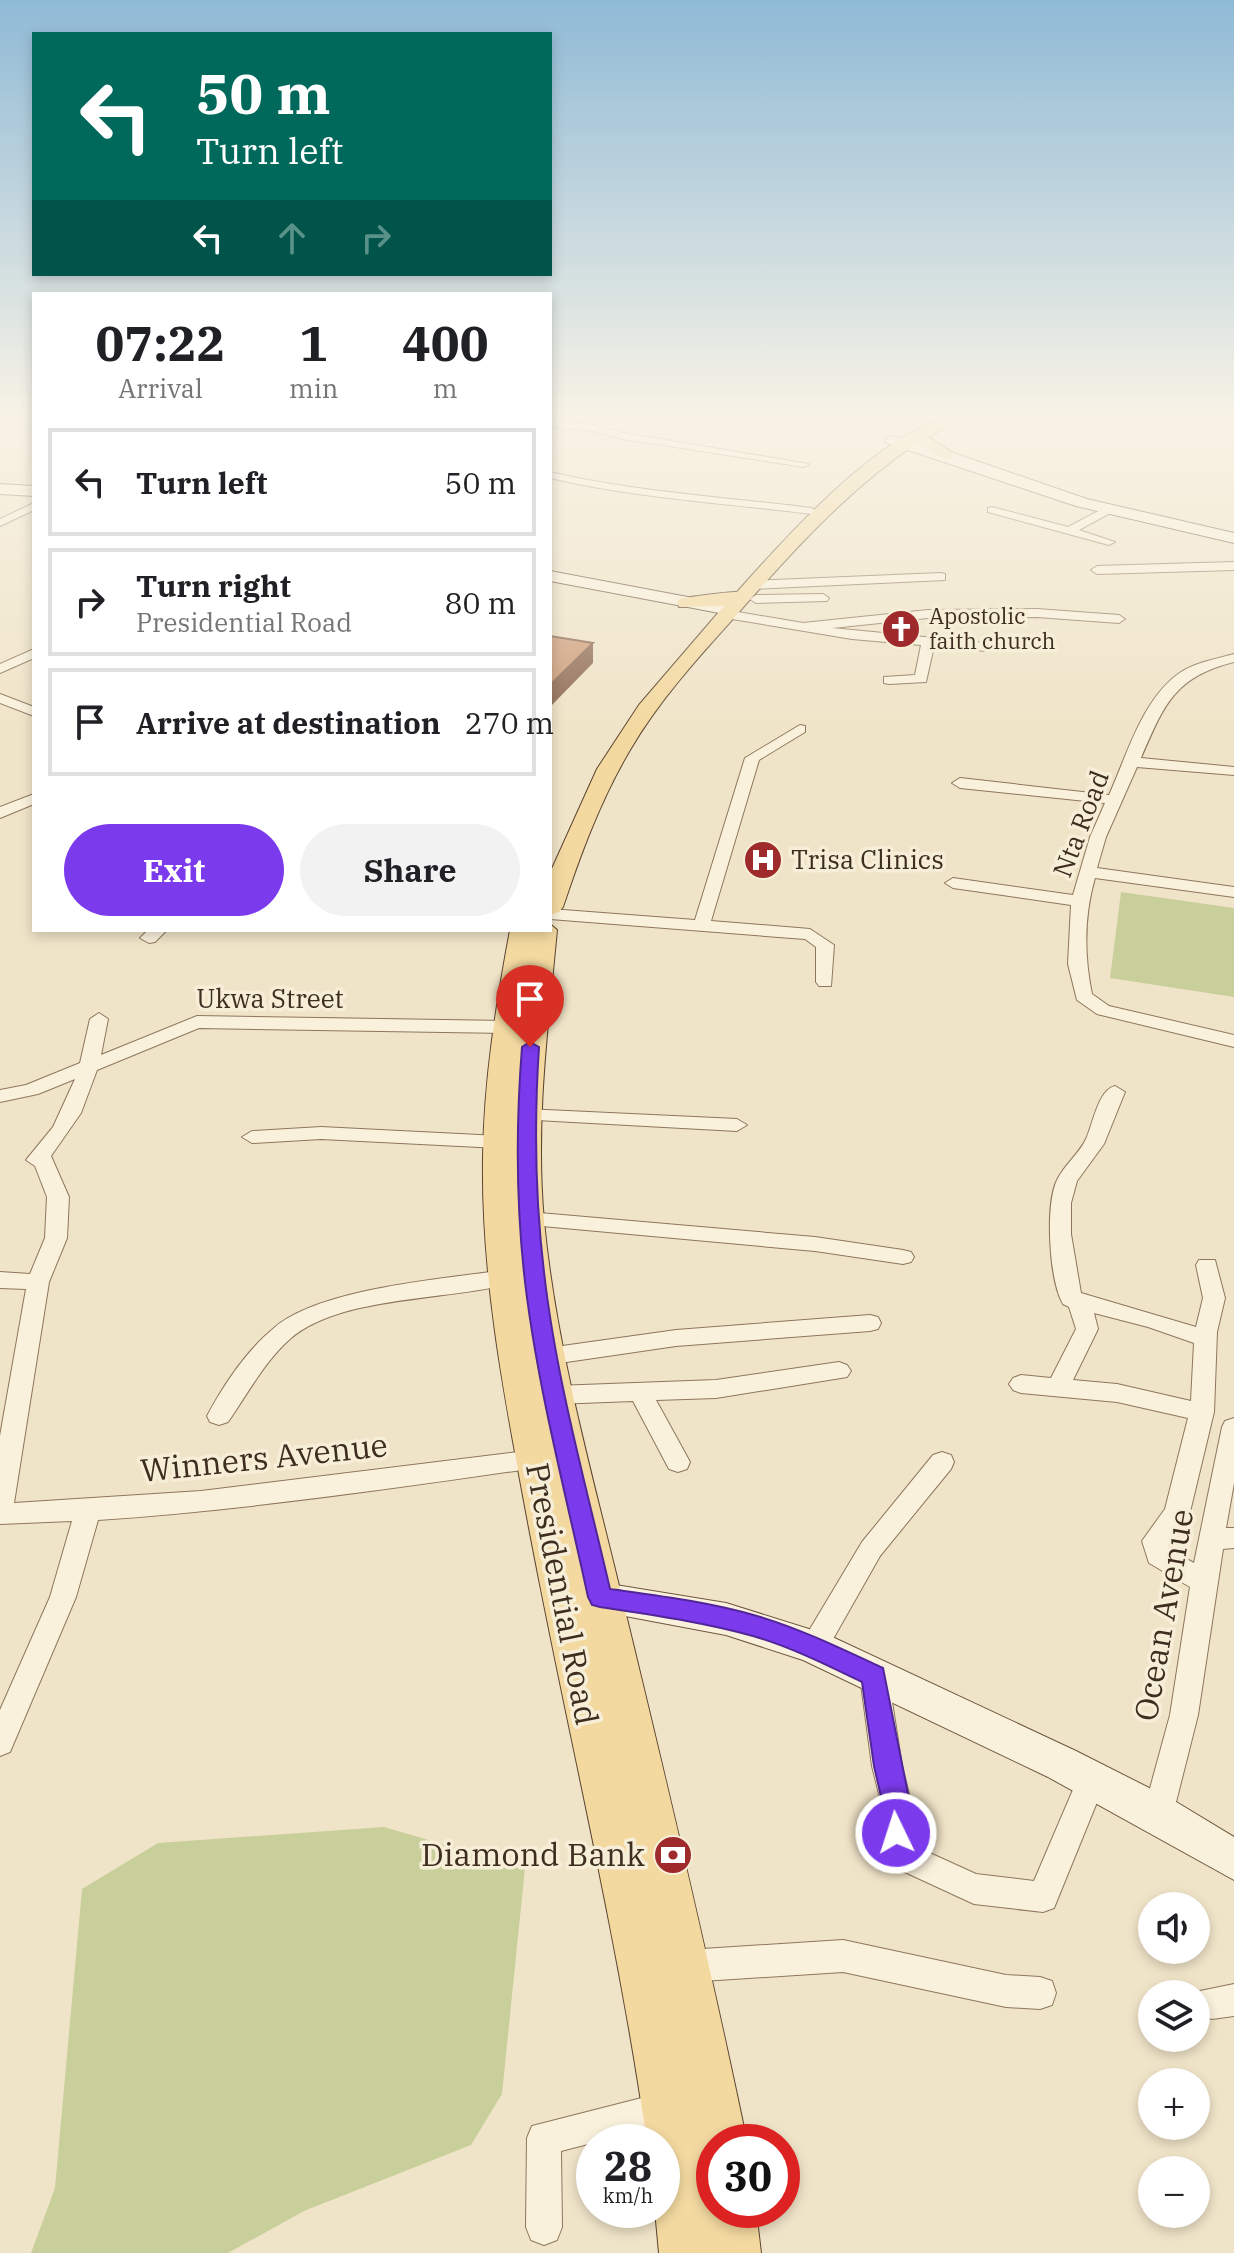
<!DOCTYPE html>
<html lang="en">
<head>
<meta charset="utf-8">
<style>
  :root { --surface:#fff; --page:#f2f2f2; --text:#202124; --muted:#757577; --line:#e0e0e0; --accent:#7c3aed }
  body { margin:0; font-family:"IBM Plex Serif",serif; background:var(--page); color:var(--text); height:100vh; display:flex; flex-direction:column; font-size:30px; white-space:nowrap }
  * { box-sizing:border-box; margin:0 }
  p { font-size:26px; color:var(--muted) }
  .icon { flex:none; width:44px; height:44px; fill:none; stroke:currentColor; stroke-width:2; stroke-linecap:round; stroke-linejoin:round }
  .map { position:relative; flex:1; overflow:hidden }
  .side { position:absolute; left:32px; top:292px; width:520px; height:640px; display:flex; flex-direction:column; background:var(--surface); border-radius:0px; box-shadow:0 4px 12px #0003 }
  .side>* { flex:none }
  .hud { position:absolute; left:32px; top:32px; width:520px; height:244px; border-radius:0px; box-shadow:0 4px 12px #0003; background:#00695c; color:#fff; overflow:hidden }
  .tools { position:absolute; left:1138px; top:1892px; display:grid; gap:16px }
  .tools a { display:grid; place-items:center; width:72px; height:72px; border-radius:50%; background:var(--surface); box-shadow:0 4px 12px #0003; font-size:40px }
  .speed { position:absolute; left:576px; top:2124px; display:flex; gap:16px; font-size:40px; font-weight:700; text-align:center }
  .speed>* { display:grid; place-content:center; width:104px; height:104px; border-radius:50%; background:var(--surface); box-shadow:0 4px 12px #0003; line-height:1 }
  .speed small { font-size:20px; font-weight:400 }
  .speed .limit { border:12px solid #d22; background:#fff; color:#111 }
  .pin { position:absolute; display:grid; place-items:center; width:68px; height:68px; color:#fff; margin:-82px -34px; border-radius:50% 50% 50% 0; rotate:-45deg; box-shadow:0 0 8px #0007 }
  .pin .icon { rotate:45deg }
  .me { position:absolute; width:88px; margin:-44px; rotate:356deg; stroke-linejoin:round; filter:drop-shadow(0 0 6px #0008) }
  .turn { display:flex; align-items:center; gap:28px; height:168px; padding:0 32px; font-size:36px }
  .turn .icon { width:104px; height:104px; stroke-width:2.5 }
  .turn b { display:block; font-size:56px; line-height:68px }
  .lanes { display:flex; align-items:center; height:76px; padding:0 32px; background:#0003; justify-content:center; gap:40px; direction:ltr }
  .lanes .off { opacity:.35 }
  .eta { display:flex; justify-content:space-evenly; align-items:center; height:136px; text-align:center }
  .eta b { font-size:48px; font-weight:700; line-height:56px }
  .action { display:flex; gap:16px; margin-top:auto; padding:16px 32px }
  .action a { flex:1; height:92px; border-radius:48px; background:var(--accent); color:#fff; font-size:32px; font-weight:700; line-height:92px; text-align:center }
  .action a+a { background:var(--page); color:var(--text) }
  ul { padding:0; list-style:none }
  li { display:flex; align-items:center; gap:24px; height:108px; margin:0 16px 12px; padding:0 16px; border:4px solid var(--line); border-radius:0px }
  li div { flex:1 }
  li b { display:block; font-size:30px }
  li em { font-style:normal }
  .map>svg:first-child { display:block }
</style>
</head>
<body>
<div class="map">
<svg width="1234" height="2253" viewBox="0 0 1234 2253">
  <rect width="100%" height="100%" fill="#f0e4c8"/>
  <!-- green -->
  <g fill="#c9cf9b">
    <path d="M1121,892L1234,908V997L1110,978Z"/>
    <path d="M384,1827L525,1868L502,2094L471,2145L304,2211L228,2253H31L55,2188L82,1889L158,1843Z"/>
  </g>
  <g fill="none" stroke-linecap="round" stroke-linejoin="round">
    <!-- street casing -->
    <g stroke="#8d765c" stroke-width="2">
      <g id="street">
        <path d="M1212,415H1234V420Z"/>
        <path d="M550,421L593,425L624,433L809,464L804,467L623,439L593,431L550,427Z"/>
        <path d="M550,472C634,492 724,497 811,508L817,511L811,514C725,503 634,498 550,478Z"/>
        <path d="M34,503V510L0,526V519Z"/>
        <path d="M992,507L1068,527L1104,508H1112V512L1079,530L1115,542L1109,545L988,512V508Z"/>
        <path d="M1234,562V570L1097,574L1091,570L1097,566Z"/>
        <path d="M941,573L945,574V580L752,589L746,585L752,581Z"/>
        <path d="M823,594L829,598L827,601L756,603L750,599L756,595Z"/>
        <path d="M1037,609L1119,615L1125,619L1119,623L1037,617L928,618L832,628L986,643L993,647L986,651L934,646L926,682L889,684L884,683V677L915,675L921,645L852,639L726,618L720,614L726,610L803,623L928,610Z"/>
        <path d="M34,649V658L0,673V664Z"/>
        <path d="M1234,654V662C1174,677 1164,705 1141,758L1234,767V775L1137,767L1106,837L1097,868L1234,887V897L1095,878C1084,916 1084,955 1092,994L1109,1006L1234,1035V1047L1097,1014L1077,1000L1068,964L1071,905L953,888L945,883L953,878L1073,895L1090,837L1105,803L960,788L952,783L960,778L1109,795C1127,755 1143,697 1181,672C1197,662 1216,659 1234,654Z"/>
        <path d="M0,694L34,707V716L0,703Z"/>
        <path d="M800,725L805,726V732L759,760L711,921L810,929L834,945L831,986H819L816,982V947L805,939L550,919V909L695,920L745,758Z"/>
        <path d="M34,794V804L0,818V807Z"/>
        <path d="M148,930H167L155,942L149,943L140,938Z"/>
        <path d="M99,1013L108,1019L101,1055L197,1016L507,1021L516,1027L507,1033L199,1028L97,1070L81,1113L51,1156L69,1197L67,1238L49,1282L14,1503L201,1491L535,1450L544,1452L547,1459L544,1466L535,1468C390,1489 244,1510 98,1520L76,1597L10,1752L0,1756V1710L50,1597L72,1521L0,1524V1436L26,1289L0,1288V1272L30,1274L45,1238L47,1197L35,1166L26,1160L53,1127L75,1079L38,1094L0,1102V1090L26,1085L80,1063L90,1019Z"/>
        <path d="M1115,1086L1125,1092L1104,1144L1077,1181L1071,1203V1234L1081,1293L1196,1327L1203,1298L1196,1265L1199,1260H1215L1225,1298L1217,1332L1214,1412L1190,1512L1168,1543L1170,1550L1194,1563L1222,1427L1225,1421L1234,1418V1483L1226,1528H1234V1548L1223,1549L1198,1715L1173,1814L1169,1824L1158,1828L1147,1824L1143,1814L1170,1715L1190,1587L1149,1563L1142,1541L1165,1509L1188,1418L1117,1402L1021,1393L1013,1390L1009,1384L1013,1378L1021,1375L1051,1378L1076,1329L1069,1307L1063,1304C1049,1280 1045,1205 1057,1180C1064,1165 1079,1154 1086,1139C1093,1124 1098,1090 1115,1086ZM1094,1313L1148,1327L1194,1343L1191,1401L1117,1384L1073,1380L1098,1329Z"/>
        <path d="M525,1109L737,1119L747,1125L737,1131L518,1119L515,1115L518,1111Z"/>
        <path d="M321,1127L499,1136L509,1142L499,1148L321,1139L252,1143L242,1137L252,1131Z"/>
        <path d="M528,1212L815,1237L903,1250L911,1252L914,1257L911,1262L903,1264L815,1251L520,1224L517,1219L520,1214Z"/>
        <path d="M505,1270L513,1273L516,1278L513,1283C449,1301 341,1295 290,1339C264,1362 247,1395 228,1422L219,1425L210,1422L207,1416C223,1386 247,1350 274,1328C320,1288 444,1279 505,1270Z"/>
        <path d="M870,1315L878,1317L881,1323L878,1329L870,1331L676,1346L553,1364L540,1368L532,1366L528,1360L532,1354L548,1348L676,1330Z"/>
        <path d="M839,1362L847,1365L851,1371L847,1377L716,1398L656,1400L690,1462L687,1469L678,1472L669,1469L633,1401L555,1404L547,1401L543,1395L547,1389L555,1386L716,1380Z"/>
        <path d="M942,1452L951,1455L954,1462L951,1469L880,1556L824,1655L814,1659L804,1655L800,1647L804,1639L862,1542L933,1455Z"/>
        <path d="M874,1664L884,1667L888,1676L902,1766L914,1814L910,1844L976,1874L1034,1881L1081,1771L1091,1767L1101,1771L1106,1780L1054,1908L1043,1912L974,1904L883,1862L879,1852L884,1814L872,1766L860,1676L864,1667Z"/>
        <path d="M843,1940L1006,1975L1040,1977L1052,1981L1056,1993L1052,2005L1040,2009L1006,2007L843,1972L687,1982L676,1977L671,1966L676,1955L687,1950Z"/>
        <path d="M1234,1984V2016L1212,2019L1200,2015L1196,2004L1200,1991Z"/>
        <path d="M669,2091L681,2096L686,2108L681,2120L561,2151L562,2227L557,2240L544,2245L531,2240L526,2227L527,2138L532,2126Z"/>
      </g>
    </g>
    <!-- secondary casing -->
    <g stroke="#6f573f" stroke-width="2">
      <g id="secondary">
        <path d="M892,436L933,446L1087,499L1234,533V543L1076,506L887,443L885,440Z"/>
        <path d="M0,484L34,486V496L0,494Z"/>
        <path d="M550,571L730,605L739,610L730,615L550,581Z"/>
        <path d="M585,1580L726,1603L828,1635L1076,1751L1173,1800L1234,1837V1880L1048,1777L803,1660L726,1635L572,1606L566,1595L572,1584Z"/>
      </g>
    </g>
    <!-- primary casing -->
    <g stroke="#5b4430" stroke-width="2">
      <g id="primary">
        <path d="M894,415H915L916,416L909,420Z"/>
        <path d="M943,419L948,420V426L928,437L953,453V459H943L917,443C845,492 789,555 732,620C695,661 658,702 630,750C601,799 581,853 563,907L559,912L550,915V873L597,769L639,705L724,606L679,607L677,603L679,599C687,597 733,591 737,592C784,539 875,438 943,419Z"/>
        <path d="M550,924L557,930C548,1027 535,1123 544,1221C556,1348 592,1473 622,1598C666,1779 709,1959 747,2142H714V2165L702,2159L707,2199L714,2189V2210H756L761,2253H659L655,2210H662V2142H647C617,1930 565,1722 526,1512C504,1395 481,1276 483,1157C484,1080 496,1005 510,930H550Z"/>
      </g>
    </g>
    <!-- street -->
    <use href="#street" fill="#faf1dc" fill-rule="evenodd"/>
    <!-- secondary -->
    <use href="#secondary" fill="#faf1dc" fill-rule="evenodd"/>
    <!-- primary -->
    <use href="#primary" fill="#f3d9a0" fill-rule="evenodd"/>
  </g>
  <!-- shaded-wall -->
  <path fill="#916f58" d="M593,643V663L550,707V685Z"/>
  <!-- building -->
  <path fill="#cf9f7d" stroke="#916f58" stroke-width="2" d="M550,636L593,643L550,685Z"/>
  <!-- sky -->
  <linearGradient id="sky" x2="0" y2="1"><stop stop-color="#8fbad6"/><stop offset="0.57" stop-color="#f8f3e6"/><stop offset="1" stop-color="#f8f3e6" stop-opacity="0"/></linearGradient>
  <rect width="1234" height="730" fill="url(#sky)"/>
  <!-- route -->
  <path fill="#7c3aed" stroke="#51269a" stroke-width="2" d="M530,1042L539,1047C534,1123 535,1197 544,1272C556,1379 586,1485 610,1589C660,1596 709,1602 757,1616C801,1629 842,1649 883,1668L912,1814L906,1842L896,1846L887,1842L883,1833L885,1814L874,1766L862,1682C827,1665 791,1647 753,1636C703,1622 652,1615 600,1607L592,1605L588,1597C565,1490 536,1382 524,1273C516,1198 516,1123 522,1047Z"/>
  <!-- icons -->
  <defs>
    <g id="church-disc" transform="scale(2)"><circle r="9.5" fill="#9e2a2b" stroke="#f7eed8"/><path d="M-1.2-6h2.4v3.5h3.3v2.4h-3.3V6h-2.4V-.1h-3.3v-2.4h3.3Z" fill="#fff"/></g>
    <g id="hospital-disc" transform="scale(2)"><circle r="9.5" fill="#9e2a2b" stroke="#f7eed8"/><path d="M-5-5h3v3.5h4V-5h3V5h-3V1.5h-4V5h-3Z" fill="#fff"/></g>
    <g id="bank-disc" transform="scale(2)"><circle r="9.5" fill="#9e2a2b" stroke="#f7eed8"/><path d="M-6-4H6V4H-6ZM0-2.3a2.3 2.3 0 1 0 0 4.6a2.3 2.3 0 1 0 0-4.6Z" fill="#fff"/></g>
  </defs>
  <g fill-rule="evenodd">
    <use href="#church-disc" x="901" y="629"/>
    <use href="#hospital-disc" x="763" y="860"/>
    <use href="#bank-disc" x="673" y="1855"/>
  </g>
  <g text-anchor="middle" stroke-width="7" stroke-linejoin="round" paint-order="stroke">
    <!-- far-poi labels -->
    <g font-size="22" fill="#3d2e20" stroke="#f7eed8" text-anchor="start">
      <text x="929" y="624">Apostolic<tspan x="929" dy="25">faith church</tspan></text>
    </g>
    <!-- street labels -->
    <g font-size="26" fill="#3d2e20" stroke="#f7eed8">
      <text transform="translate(1081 824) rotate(-69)" y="9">Nta Road</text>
      <text x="270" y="1008">Ukwa Street</text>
    </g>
    <!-- poi labels -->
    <g font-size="26" fill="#3d2e20" stroke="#f7eed8" text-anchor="start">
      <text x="791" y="869">Trisa Clinics</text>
    </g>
    <!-- near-street labels -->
    <g font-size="32" fill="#3d2e20" stroke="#f7eed8">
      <text transform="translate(264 1458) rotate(-6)" y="11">Winners Avenue</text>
      <text transform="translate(562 1594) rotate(79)" y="11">Presidential Road</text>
      <text transform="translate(1164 1615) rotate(-80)" y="11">Ocean Avenue</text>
    </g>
    <!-- near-poi labels -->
    <g font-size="32" fill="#3d2e20" stroke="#f7eed8" text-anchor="end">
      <text x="645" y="1866">Diamond Bank</text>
    </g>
  </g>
</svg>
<div class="tools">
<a><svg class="icon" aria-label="sound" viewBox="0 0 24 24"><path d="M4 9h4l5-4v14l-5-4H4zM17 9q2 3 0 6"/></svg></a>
<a><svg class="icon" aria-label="layers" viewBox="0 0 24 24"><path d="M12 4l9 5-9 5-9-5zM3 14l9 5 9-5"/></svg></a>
<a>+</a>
<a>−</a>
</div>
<div class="speed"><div>28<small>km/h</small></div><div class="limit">30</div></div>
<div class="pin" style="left:530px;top:1047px;background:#d93025"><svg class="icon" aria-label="arrive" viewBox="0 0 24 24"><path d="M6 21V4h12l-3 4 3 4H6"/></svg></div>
<svg class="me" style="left:896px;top:1833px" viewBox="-20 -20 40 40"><circle r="17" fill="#7c3aed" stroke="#fff" stroke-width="3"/><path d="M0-11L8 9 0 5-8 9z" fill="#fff"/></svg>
<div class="hud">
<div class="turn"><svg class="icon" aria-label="left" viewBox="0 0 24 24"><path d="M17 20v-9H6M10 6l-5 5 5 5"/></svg><div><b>50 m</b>Turn left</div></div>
<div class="lanes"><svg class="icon" aria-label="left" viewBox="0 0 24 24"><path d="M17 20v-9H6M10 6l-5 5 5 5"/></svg><svg class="icon off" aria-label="ahead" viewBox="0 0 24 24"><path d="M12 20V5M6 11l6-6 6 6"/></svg><svg class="icon off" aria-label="right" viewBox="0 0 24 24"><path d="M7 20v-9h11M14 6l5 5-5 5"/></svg></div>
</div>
<section class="side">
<div class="eta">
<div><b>07:22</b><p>Arrival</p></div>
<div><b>1</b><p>min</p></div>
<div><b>400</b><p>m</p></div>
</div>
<ul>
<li><svg class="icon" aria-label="left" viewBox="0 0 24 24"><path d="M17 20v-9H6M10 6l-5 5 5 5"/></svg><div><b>Turn left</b></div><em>50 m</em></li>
<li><svg class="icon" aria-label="right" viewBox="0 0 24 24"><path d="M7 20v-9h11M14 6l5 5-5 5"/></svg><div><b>Turn right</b><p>Presidential Road</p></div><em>80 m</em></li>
<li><svg class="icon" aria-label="arrive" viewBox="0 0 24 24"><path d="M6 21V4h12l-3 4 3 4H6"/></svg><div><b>Arrive at destination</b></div><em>270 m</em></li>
</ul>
<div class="action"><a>Exit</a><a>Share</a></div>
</section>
</div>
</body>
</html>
